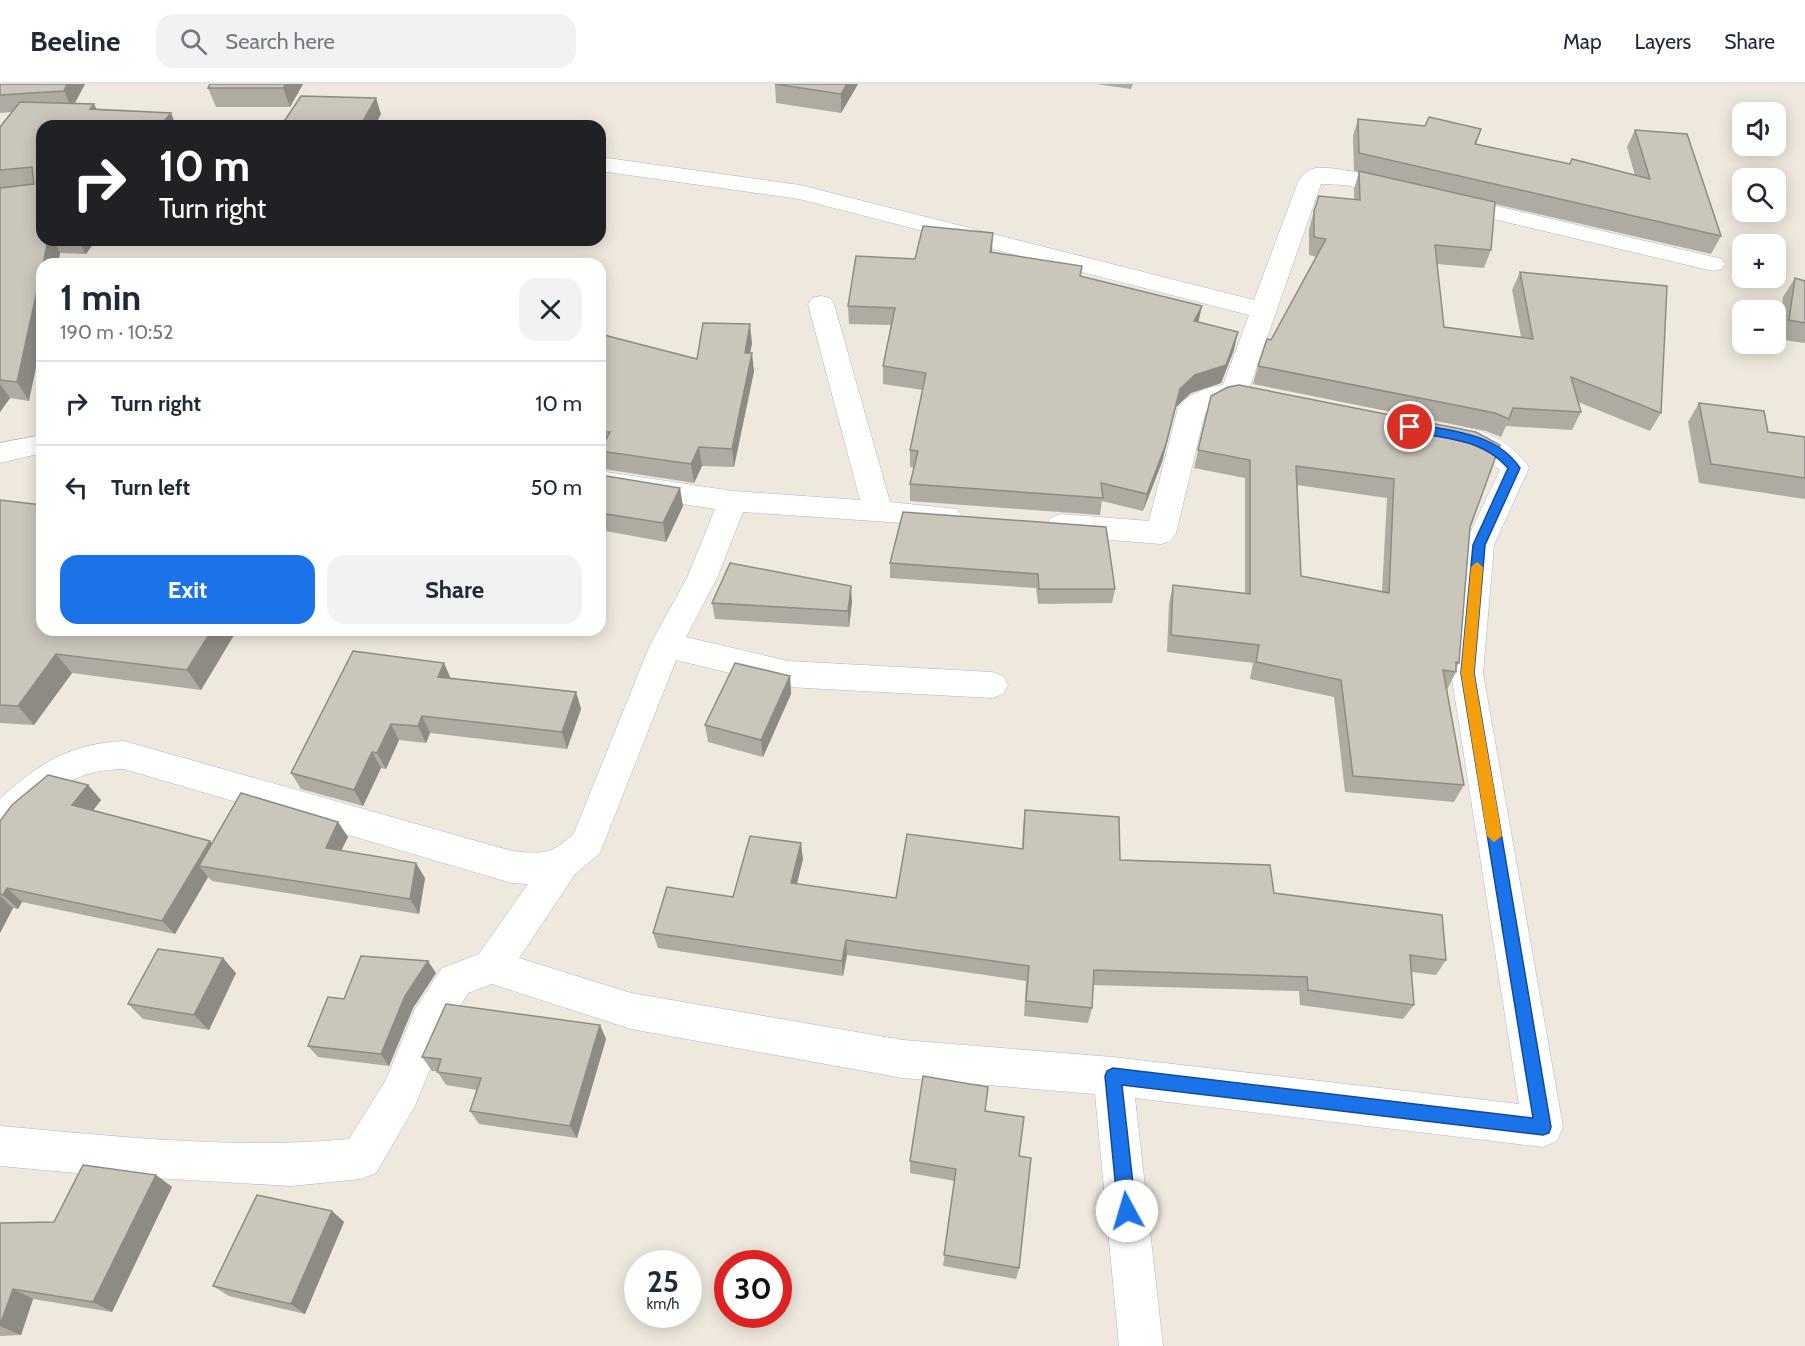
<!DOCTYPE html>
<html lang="en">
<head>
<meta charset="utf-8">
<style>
  :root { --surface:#fff; --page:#f2f2f3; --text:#1f2937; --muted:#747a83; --line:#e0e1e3; --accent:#1a73e8 }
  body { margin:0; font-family:Cabin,sans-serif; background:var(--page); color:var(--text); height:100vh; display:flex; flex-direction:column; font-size:22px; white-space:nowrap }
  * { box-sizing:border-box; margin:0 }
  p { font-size:20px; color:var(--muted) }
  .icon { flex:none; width:33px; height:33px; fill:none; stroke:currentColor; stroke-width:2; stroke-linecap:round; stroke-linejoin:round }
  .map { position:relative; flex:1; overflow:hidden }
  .drawer { position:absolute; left:36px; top:174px; width:570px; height:378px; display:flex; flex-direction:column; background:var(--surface); border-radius:18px; box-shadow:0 3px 15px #0003 }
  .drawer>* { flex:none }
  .banner { position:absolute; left:36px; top:36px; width:570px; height:126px; border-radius:18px; box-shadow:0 3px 15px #0003; background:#202124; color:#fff; overflow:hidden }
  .buttons { position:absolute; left:1732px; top:18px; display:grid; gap:12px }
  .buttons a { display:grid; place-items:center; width:54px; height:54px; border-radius:12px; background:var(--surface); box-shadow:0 3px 15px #0003; font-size:30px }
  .speed { position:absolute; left:624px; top:1166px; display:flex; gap:12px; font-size:30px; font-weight:700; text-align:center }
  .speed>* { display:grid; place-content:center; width:78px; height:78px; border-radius:50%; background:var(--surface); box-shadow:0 3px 15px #0003; line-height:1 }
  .speed small { font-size:15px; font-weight:400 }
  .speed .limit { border:9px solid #d22; background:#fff; color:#111 }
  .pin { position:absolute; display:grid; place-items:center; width:51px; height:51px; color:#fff; margin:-26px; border:3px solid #fff; border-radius:50%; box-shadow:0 2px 6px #0007 }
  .me { position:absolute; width:66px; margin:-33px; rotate:354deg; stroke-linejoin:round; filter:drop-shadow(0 0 4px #0008) }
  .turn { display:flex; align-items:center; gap:21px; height:126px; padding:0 24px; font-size:27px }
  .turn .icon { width:78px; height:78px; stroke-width:2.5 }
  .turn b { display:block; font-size:42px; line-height:51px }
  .round { display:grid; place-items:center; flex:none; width:63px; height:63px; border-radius:18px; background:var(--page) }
  .headline { display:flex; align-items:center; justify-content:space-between; height:102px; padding:0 24px }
  h1 { font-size:36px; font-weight:700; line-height:45px }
  .cta { display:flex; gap:12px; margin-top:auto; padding:12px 24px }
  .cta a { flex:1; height:69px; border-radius:18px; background:var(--accent); color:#fff; font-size:24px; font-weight:700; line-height:69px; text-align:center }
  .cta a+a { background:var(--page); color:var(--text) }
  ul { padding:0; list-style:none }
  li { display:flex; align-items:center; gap:18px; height:84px; padding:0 24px; border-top:2px solid var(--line) }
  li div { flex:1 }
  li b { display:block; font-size:22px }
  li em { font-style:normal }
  header { display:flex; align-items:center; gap:36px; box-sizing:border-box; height:84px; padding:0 30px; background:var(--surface); border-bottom:2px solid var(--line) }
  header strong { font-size:28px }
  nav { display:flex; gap:33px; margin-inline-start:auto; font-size:21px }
  .search { width:420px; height:54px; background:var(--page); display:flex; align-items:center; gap:15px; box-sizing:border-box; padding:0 21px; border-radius:18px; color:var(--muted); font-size:22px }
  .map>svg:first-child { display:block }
</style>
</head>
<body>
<header>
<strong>Beeline</strong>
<div class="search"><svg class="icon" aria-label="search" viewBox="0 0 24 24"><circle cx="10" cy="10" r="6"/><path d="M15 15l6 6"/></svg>Search here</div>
<nav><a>Map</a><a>Layers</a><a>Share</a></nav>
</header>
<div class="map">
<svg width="1805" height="1262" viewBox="0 0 1805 1262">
  <rect width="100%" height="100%" fill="#efe8de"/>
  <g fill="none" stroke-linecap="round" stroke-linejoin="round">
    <!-- street casing -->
    <g stroke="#b2b5c1" stroke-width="1">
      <g id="street">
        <path d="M600,73L800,101L1254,216L1298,98C1302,93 1306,87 1312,85C1328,79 1389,96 1408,101L1412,106L1408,111L1400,113L1345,101L1321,100L1248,308L1244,314L1223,319L1205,329L1176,449L1171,457L1161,460L1061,452L1051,448L1046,441L1051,434L1061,430L1149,437L1178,324C1187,310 1208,303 1223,301L1249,231L799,115L600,87Z"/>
        <path d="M1450,111L1722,175L1725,180L1722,185L1713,187L1442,123L1438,118L1442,113Z"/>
        <path d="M821,212L830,214L834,220L890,418L957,425L962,432L957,439L947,442L743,428L717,494L686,553L788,577L992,588L1003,592L1008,601L1003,610L992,614L788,603L676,576L600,769L575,790L519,874L631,909L903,956L1113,973L1519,1020L1451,589L1464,461L1500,386L1479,369L1446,359L1442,352L1446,345C1475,337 1514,359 1529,384L1494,461L1483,589L1563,1043L1557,1057L1543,1063L1135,1014L1163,1262H1119L1095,1010L903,994L631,945L492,900L468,909L445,948L415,1022L376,1089L361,1095L291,1102L87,1090L0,1082V1042C114,1052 235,1066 349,1055L386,996L415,925L442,884L479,870L528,800L512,799L124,685C82,686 63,698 33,727C22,737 14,747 0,752V715C37,680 72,659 124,657L512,767C541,770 553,771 574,749L650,561L687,494L715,425L600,407V387L733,407L860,416L808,220L812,214Z"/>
        <path d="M42,351V369L0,379V359Z"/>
      </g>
    </g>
    <!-- street -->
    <use href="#street" fill="#fff" fill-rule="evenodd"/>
  </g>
  <!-- wall -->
  <g fill="#afaaa2" fill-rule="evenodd">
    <path d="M0,0H85L75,19L42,156H96L86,170L60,169L58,180H42L29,317L10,314L0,328V43L12,28L0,29Z"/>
    <path d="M303,0L290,23H216L208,4Z"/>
    <path d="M775,0H858L841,29L776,19Z"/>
    <path d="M1096,0H1133L1131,5Z"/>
    <path d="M1358,35L1425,42L1481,45L1476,61L1570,80L1635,92L1627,63L1635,46L1721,152L1711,170L1495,120L1491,166L1484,184L1437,180L1444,243L1521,253L1512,206L1520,188L1661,329L1650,347L1578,318L1581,328L1572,346L1506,342L1501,353L1486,347L1253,300L1258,282L1271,256L1317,173L1309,171V145L1314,127L1354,115V105L1359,88L1354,87L1353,52Z"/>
    <path d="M992,168L1081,192L1202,222L1198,238L1234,266L1221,299L1191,309L1176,323L1162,378L1143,427L1102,417L1100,431L910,417V400L914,384L910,383V366L923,306L883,300V282L891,241L849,240L848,222L915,175Z"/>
    <path d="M1795,194L1805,197V259L1777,255L1783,213Z"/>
    <path d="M600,250L697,275L752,259L750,269L754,287L734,383L702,382L694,399L604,385L600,367Z"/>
    <path d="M1239,301L1470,443L1459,579L1456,584V588L1447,606L1464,701L1454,718L1345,708L1334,613L1250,595L1253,579L1167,568L1169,519L1173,501L1245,509V394L1194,384L1211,312ZM1297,401L1387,414L1382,508L1301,492Z"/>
    <path d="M1699,319L1768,348L1805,353V415L1699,399L1688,338Z"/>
    <path d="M600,391L683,422L666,458L600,446Z"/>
    <path d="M0,416L42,546H237L201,606L72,589L34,641L0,639Z"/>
    <path d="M903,428L1115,505L1112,519L1038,520L1036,504L890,494V479Z"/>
    <path d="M852,518L849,543L715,535L712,519Z"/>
    <path d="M790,592L791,610L763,673L708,658L705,641Z"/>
    <path d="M451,594L576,608L581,625L567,665L430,649L426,659L399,656L386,685L381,684L363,722L301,705L291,689Z"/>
    <path d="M88,701L101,716L93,726L210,757L212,760L338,738L348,753L341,767L425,794L419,830L212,797L208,793L175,850L22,818L18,825L13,824L0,849V737Z"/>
    <path d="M1025,726L1120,776L1274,809L1446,876L1436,891L1411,888L1414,921L1403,935L1300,921L1299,907L1093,901L1092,924L1088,939L1024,932L1026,897L847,871L843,892L658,864L653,849L733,813L803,775L797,800L896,814L1022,765L1023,743Z"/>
    <path d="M236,889L209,946L143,935L128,920Z"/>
    <path d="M436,889L413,924L389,982L318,973L308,962L344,915Z"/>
    <path d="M600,941L606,955L577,1054L479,1040L470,1027L477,1006L446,1001L437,987H432L422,973Z"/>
    <path d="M985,1027L1019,1184L1016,1195L943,1182L955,1097L910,1089V1077Z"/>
    <path d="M156,1091L172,1103L112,1228L33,1215L21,1251L0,1252V1139L54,1138Z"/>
    <path d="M332,1127L344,1138L305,1230L229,1212L213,1202Z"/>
  </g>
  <!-- shaded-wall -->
  <g fill="#8e8b84">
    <path d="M67,0H85L72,24L64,7Z"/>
    <path d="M286,0H303L290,23L283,4Z"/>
    <path d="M847,0H858L841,29V10Z"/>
    <path d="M376,14L381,30L375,42H360Z"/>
    <path d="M94,20L103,38L90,25Z"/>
    <path d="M171,29L176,42H160Z"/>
    <path d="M993,149L992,167L988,185L990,168Z"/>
    <path d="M48,156H53L60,169L58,180H43Z"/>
    <path d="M78,156H96L86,170Z"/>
    <path d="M42,184V255L29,317L17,298Z"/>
    <path d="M1202,222L1198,240L1194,237Z"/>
    <path d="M750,240L752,259L747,287L745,269Z"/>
    <path d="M1238,248L1234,266L1221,299L1191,309L1176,323L1162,378L1143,427L1147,410L1180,305Z"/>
    <path d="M752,269L754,287L734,383L732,365Z"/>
    <path d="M0,300L10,314L0,328Z"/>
    <path d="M699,363L702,382L694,399L691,380Z"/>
    <path d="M680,404L683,422L666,458L663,439Z"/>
    <path d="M851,502L852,518L849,543L848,527Z"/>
    <path d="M212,546H237L201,606L187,586Z"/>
    <path d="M56,570L72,589L34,641L18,622Z"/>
    <path d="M444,579L451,595L438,593Z"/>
    <path d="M790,592L791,610L763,673L761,656Z"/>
    <path d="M576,608L581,625L567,665L562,648Z"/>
    <path d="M422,632L430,649L426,659L418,642Z"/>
    <path d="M391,640L399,656L386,685L377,669Z"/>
    <path d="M372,668L381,684L363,722L354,706Z"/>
    <path d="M88,701L101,716L86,736L72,721Z"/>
    <path d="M338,738L348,753L335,779L326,764Z"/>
    <path d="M210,757L221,771L199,782L208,793L175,850L162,837Z"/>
    <path d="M801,759L803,775L793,815L791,799Z"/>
    <path d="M416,779L425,794L419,830L410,815Z"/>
    <path d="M7,804L22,818L18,825L3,811Z"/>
    <path d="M0,812L13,824L0,849Z"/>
    <path d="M846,856L847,871L843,892L842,877Z"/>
    <path d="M223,874L236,889L209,946L194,931Z"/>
    <path d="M428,877L436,889L413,924L389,982L381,970L405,912Z"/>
    <path d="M600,941L606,955L577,1054L570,1042Z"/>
    <path d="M156,1091L172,1103L112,1228L93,1218Z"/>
    <path d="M332,1127L344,1138L305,1230L291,1220Z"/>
    <path d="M13,1205L33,1215L21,1251L0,1242Z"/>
  </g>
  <!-- building -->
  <g fill="#cbc6bc" stroke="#8e8b84" stroke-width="1.5" fill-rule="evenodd">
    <path d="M0,0H67L64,7L0,11Z"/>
    <path d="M210,0H286L283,4H208Z"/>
    <path d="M775,0H847L841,10Z"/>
    <path d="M301,12L376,14L360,42H281Z"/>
    <path d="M20,18L94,20L90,25L171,29L160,42H42V156H48L43,180H42V184L17,298L0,296V104L34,100L32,83L0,86V43Z"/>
    <path d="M1429,33L1481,45L1475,60L1570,80L1572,75L1650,95L1635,46L1687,50L1721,152L1359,69L1358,35L1425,42Z"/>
    <path d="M1359,87L1495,118L1491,166L1435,161L1444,243L1533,255L1520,188L1667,202L1661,329L1571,293L1581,328L1513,324L1509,335L1495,329L1258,282L1267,255L1271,256L1326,155L1314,153V127L1319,112L1360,116Z"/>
    <path d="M923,142L993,149L990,168L1082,182L1080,192L1202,222L1194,237L1238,248L1226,281L1195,291L1180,305L1166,360L1147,410L1101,399L1103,414L910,400L918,367L910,366L926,289L883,282L895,224L848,222L856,172L915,175Z"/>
    <path d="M1795,194L1805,197V239L1789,236Z"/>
    <path d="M703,239L750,240L745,269H752L732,365L699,363L691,380L600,367L610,348H600V250L697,275Z"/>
    <path d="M1239,301L1476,348L1500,361L1470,443L1459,579L1456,578V588L1443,586L1464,701L1353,692L1341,596L1256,578L1259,561L1171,551L1173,501L1250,510V376L1198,366L1211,312L1228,303ZM1296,382L1394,395L1389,509L1301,492Z"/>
    <path d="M1699,319L1764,327L1768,348L1805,353V394L1711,380Z"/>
    <path d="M600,391L680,404L663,439L600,429Z"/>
    <path d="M0,416L42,421V546H212L187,586L56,570L18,622L0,621Z"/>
    <path d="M903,428L1106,443L1115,505H1039L1038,490L890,479Z"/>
    <path d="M730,479L851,502L848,527L712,519Z"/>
    <path d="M353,567L444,579L438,593L576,608L562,648L422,632L418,642L391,640L377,669L372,668L354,706L291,689Z"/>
    <path d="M735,579L790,592L761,656L705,641Z"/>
    <path d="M48,691L88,701L72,721L210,757L162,837L7,804L3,811L0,810V737L12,721Z"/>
    <path d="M241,709L338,738L326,764L416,779L410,815L199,782Z"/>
    <path d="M1025,726L1119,733L1120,776L1270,781L1274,809L1442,831L1446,876L1410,871L1414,921L1308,906L1307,893L1094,886L1092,924L1026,917L1029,882L846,856L842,877L653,849L667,803L733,813L750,752L801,759L791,799L896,814L907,750L1023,765Z"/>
    <path d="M158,865L223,874L194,931L128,920Z"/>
    <path d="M361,872L428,877L405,912L381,970L308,962L328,913L344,915Z"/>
    <path d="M446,920L600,941L570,1042L470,1027L481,994L437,988L441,975L422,973Z"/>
    <path d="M923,992L988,1003L985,1027L1024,1033L1019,1072L1031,1074L1019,1184L944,1171L956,1085L910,1077Z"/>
    <path d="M83,1081L156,1091L93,1218L13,1205L0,1241V1139L54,1138Z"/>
    <path d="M257,1111L332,1127L291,1220L213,1202Z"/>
  </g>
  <!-- route -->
  <path fill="#1a73e8" stroke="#114b97" stroke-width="1.5" d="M1410,339C1449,347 1496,348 1520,384L1485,461L1474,589L1551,1043L1549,1049L1543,1051L1122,1001L1136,1127L1133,1133L1127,1136L1121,1133L1118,1127L1105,992L1107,987L1113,984L1533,1034L1461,589L1473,461L1508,384C1481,353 1444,356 1406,346L1404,343Z"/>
  <!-- slow -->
  <path fill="#f59e0b" d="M1477,478L1483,483L1474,589L1502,752L1494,758L1487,752L1461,589L1471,483Z"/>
</svg>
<div class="buttons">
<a><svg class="icon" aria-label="sound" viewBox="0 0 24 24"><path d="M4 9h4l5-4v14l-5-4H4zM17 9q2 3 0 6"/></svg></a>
<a><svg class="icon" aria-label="search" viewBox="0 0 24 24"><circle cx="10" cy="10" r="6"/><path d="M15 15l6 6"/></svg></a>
<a>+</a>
<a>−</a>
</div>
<div class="speed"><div>25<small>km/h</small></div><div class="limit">30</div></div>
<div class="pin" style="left:1410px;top:343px;background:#d93025"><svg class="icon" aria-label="arrive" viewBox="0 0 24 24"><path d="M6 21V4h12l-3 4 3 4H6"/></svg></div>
<svg class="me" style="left:1127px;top:1127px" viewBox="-20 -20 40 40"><circle r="19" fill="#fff"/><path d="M0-13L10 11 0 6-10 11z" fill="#1a73e8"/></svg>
<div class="banner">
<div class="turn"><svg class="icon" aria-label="right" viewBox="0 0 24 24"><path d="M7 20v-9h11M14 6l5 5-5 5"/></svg><div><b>10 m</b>Turn right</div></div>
</div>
<section class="drawer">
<div class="headline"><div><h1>1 min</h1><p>190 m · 10:52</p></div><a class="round"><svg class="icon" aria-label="close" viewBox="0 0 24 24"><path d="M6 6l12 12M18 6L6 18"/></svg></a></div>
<ul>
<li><svg class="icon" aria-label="right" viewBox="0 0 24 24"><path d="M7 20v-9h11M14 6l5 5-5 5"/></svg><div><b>Turn right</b></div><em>10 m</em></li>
<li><svg class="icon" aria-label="left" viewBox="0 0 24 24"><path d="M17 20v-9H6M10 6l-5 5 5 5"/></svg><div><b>Turn left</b></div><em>50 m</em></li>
</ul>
<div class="cta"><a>Exit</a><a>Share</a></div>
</section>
</div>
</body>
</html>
